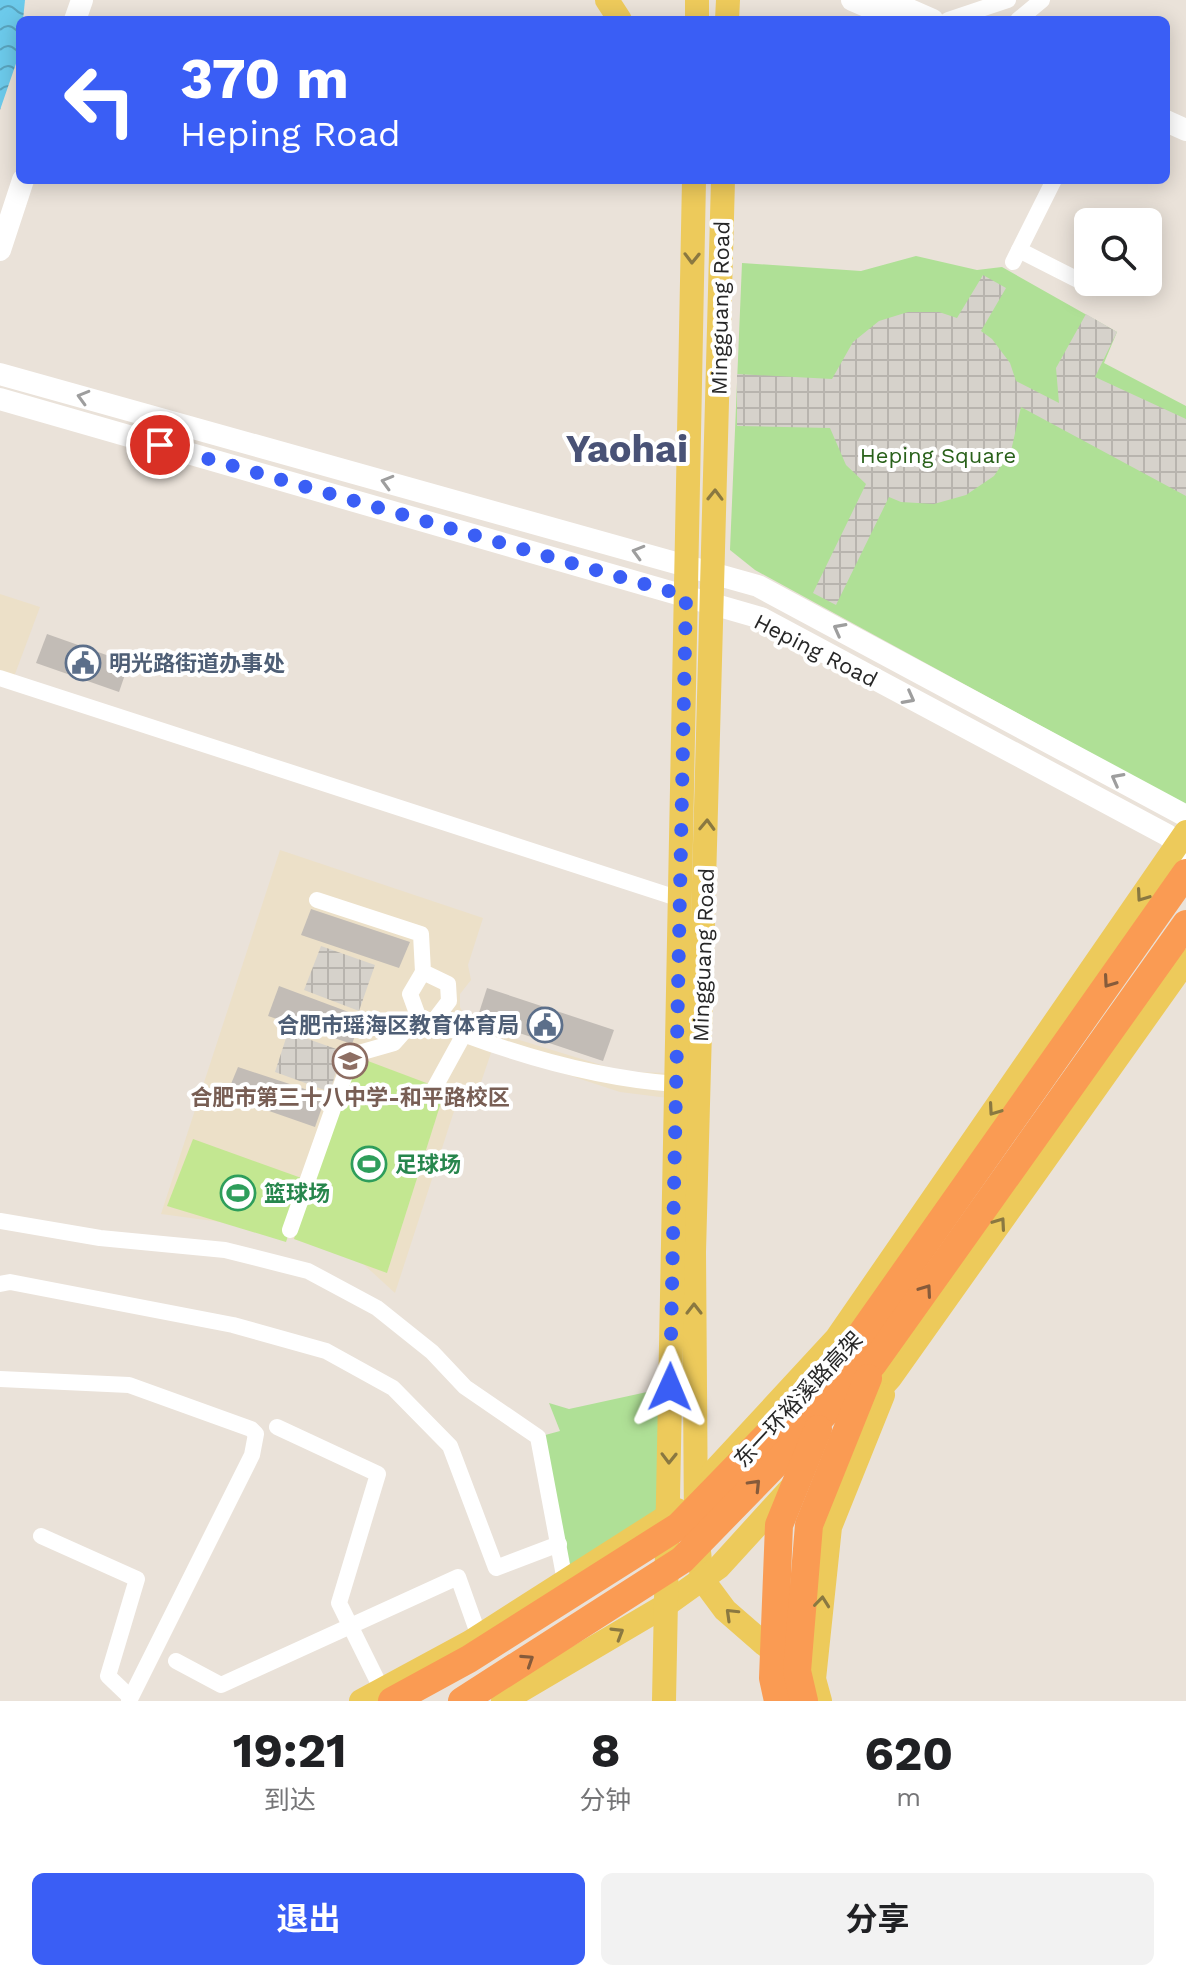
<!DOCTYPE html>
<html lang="zh">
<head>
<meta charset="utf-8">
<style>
  :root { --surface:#fff; --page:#f2f2f2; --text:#202124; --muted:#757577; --accent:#3a5ef5 }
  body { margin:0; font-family:"Work Sans","Noto Sans SC",sans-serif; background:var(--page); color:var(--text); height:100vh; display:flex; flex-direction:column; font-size:30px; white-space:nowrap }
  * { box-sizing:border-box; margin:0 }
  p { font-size:26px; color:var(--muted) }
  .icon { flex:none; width:44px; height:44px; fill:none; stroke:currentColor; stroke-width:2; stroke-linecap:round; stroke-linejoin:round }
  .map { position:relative; height:1701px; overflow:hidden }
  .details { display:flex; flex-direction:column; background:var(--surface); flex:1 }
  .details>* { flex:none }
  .banner { position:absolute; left:16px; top:16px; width:1154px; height:168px; border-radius:12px; box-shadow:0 4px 20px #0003; background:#3a5ef5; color:#fff; overflow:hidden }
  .tools { position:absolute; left:1074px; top:208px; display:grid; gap:16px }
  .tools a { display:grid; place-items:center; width:88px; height:88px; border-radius:12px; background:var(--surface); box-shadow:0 4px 20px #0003; font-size:40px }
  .pin { position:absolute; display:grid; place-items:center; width:68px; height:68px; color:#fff; margin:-34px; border:4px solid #fff; border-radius:50%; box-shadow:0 2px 8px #0007 }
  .me { position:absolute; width:88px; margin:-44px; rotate:1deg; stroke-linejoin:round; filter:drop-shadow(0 0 6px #0008) }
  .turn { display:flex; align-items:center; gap:28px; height:168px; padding:0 32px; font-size:36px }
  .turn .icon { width:104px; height:104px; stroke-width:2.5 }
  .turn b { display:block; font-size:56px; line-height:68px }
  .eta { display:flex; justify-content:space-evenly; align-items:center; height:136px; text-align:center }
  .eta b { font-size:48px; font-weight:700; line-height:56px }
  .primary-button { display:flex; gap:16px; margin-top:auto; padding:16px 32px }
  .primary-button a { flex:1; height:92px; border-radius:12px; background:var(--accent); color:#fff; font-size:32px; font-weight:700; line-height:92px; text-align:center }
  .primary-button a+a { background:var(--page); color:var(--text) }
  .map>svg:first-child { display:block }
</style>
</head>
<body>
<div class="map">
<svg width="1186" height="1701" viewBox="0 0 1186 1701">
  <defs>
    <pattern id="plaza-grid" width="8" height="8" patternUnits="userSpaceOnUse" patternTransform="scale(2)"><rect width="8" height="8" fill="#d6d2cb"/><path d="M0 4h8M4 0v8" fill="none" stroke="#b8b4ae"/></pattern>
    <pattern id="water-waves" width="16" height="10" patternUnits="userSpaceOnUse" patternTransform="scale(2)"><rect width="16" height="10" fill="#6ccaeb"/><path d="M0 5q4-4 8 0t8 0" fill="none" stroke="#59a4be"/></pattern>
  </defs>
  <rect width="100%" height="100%" fill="#eae2d9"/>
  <!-- education -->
  <g fill="#ece0c8">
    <path d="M0,594L40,607L12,682L0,678Z"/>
    <path d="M280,850L483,918L468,965L471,980L460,994V1007L466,1019L477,1027L624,1072L677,1073L676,1099L620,1092L492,1050L475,1100L457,1102L395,1293L360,1261L258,1227L161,1214Z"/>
  </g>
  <!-- park -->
  <g fill="#afe096">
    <path d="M916,256L977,270L1002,267L1117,332L1104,363L1186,406V805L755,570L730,550L742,263L861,271Z"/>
    <path d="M670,1387L668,1516L565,1581L538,1437L560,1431L549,1403L569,1409Z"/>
  </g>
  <!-- pitch -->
  <g fill="#c3e791">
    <path d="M352,1055L445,1090L387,1273L294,1239Z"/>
    <path d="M193,1139L307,1180L286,1242L167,1206Z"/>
  </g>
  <!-- plaza -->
  <g fill="url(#plaza-grid)">
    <path d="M983,275L1006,288L981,331L992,339L1010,363L1016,381L1059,403L1056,368L1086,314L1117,332L1095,377L1186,419V496L1021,407L1011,451L994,476L966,495L934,504L901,502L889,497L836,605L813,593L866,484L846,465L830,428L737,426V374L832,379L853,342L879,321L908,312H939L957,318Z"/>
    <path d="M321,946L375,965L359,1011L304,990Z"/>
    <path d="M288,1032L342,1051L330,1092L275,1072Z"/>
  </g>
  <!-- water -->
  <path fill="url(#water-waves)" d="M0,0H25L23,20H20V52L0,110Z"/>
  <!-- building -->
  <g fill="#c2bcb6">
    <path d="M47,634L129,663L119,692L36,663Z"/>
    <path d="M311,909L410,942L399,968L301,935Z"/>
    <path d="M279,986L362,1017L352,1044L268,1016Z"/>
    <path d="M487,988L614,1030L603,1061L477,1019Z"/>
    <path d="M238,1067L326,1096L315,1127L226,1096Z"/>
  </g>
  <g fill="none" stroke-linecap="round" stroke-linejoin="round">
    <!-- street -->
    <g stroke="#fff" stroke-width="16">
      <path d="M948,20L1008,0"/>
      <path d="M1018,20L1042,0"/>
      <path d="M1019,250L1086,284"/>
      <path d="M1013,262L1054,180"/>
      <path d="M0,678L680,899"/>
      <path d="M317,900L421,934L423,972L448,984L449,1001L433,1022"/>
      <path d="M418,1016L410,994L423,972"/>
      <path d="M435,1087L463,1036"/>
      <path d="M0,1221L100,1238L225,1250L308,1271L377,1308L432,1352L465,1387L538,1437L565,1581"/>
      <path d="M290,1230L352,1055L394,1043L418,1016C499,1050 589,1078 676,1084"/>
      <path d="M0,1284L10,1282L233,1325L326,1351L393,1388L450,1446L496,1568L559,1544"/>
      <path d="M0,1379L129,1385L251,1429L256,1434L252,1455L129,1701"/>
      <path d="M277,1427L378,1474L339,1603L382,1690"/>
      <path d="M41,1536L137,1579L108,1676L130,1697"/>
      <path d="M176,1661L221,1685L458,1577L479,1636"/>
    </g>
    <!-- secondary -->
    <g stroke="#fff" stroke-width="22">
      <path d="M852,0L898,20"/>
      <path d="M887,0L933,20"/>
      <path d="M75,20L82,0"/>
      <path d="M1166,121L1186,130"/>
      <path d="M0,250L23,180"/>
      <path d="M0,374L758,586L1186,816"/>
      <path d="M0,399L761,618L1167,835L1186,853"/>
    </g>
    <!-- primary -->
    <g stroke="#edca5b" stroke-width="24">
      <path d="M607,0L620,20"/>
      <path d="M697,20V0"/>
      <path d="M727,20L728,0"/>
      <path d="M723,180L694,1252L696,1524L702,1579L725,1610L764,1644L814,1679"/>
      <path d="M856,1416L890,1378L1186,961"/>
      <path d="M713,1472L836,1339L1186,832"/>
      <path d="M361,1701L470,1642L677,1510"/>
      <path d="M503,1701L666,1605L719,1567L791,1488"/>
      <path d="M664,1701L694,180"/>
      <path d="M820,1701L814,1679L830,1527L883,1395"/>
    </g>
    <!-- highway -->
    <g stroke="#fa9b53" stroke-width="28">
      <path d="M392,1701L469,1659L679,1526L850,1350L1186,873"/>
      <path d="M462,1701L682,1560L873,1364L1186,924"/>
      <path d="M778,1701L773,1678L779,1525L818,1429"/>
      <path d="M804,1701L797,1671L809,1525L868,1378"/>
    </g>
  </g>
  <!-- one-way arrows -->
  <defs><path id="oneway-chevron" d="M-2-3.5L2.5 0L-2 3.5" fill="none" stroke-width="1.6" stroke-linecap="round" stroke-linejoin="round" transform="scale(2)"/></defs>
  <g stroke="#8a7841">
    <use href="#oneway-chevron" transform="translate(692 258) rotate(91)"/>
    <use href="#oneway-chevron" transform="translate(715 495) rotate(-89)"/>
    <use href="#oneway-chevron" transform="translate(707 825) rotate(-88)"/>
    <use href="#oneway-chevron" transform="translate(1142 896) rotate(125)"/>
    <use href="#oneway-chevron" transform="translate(994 1110) rotate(125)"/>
    <use href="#oneway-chevron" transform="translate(1000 1223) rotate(-55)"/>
    <use href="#oneway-chevron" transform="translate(694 1309) rotate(-90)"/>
    <use href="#oneway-chevron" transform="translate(669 1458) rotate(91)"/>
    <use href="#oneway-chevron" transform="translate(822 1602) rotate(-84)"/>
    <use href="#oneway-chevron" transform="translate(731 1614) rotate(-136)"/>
    <use href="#oneway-chevron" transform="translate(618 1633) rotate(-31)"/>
  </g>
  <g stroke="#9e9e9e">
    <use href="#oneway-chevron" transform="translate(83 397) rotate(-164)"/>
    <use href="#oneway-chevron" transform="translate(387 482) rotate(-164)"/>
    <use href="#oneway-chevron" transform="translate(638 552) rotate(-164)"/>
    <use href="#oneway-chevron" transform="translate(839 629) rotate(-152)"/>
    <use href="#oneway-chevron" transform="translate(909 698) rotate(28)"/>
    <use href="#oneway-chevron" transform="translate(1117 779) rotate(-152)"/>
  </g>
  <g stroke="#865b3b">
    <use href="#oneway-chevron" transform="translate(1109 982) rotate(125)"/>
    <use href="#oneway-chevron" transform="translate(926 1290) rotate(-55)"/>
    <use href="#oneway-chevron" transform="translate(755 1485) rotate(-46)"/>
    <use href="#oneway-chevron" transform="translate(528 1660) rotate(-33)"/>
  </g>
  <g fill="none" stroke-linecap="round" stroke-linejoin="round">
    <!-- route -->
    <path stroke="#3a5ef5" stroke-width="14" stroke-dasharray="0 25.2" d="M160,445L686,596L670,1387"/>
  </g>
  <!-- icons -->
  <defs>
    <g id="civic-ring" transform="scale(1.8)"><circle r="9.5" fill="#fff" stroke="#5c6f8a" stroke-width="1.5"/><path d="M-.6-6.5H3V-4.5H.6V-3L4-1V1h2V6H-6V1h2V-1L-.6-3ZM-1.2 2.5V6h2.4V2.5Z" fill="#5c6f8a"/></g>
    <g id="school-ring" transform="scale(1.8)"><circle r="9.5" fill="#fff" stroke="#8d6e63" stroke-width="1.5"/><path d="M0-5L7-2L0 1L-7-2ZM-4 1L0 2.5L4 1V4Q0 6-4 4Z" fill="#8d6e63"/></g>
    <g id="stadium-ring" transform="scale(1.8)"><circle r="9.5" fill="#fff" stroke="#2e9e5b" stroke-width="1.5"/><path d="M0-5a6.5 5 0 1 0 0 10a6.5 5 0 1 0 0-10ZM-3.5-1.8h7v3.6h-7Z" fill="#2e9e5b"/></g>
  </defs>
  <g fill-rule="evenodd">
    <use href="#civic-ring" x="83" y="663"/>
    <use href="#civic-ring" x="545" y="1025"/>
    <use href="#school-ring" x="350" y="1061"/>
    <use href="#stadium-ring" x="369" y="1164"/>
    <use href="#stadium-ring" x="238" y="1193"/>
  </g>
  <g text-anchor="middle" stroke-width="8" stroke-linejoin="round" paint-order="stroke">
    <!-- street labels -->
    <g font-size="22" fill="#272727" stroke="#fff">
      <text transform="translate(720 308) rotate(-89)" y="8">Mingguang Road</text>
      <text transform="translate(816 650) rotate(27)" y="8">Heping Road</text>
      <text transform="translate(703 955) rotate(-88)" y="8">Mingguang Road</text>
      <text transform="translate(798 1399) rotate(-47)" y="8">东一环裕溪路高架</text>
    </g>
    <!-- park labels -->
    <g font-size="22" fill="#29611a" stroke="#fff">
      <text x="938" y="463">Heping Square</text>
    </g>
    <!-- service labels -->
    <g font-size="22" font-weight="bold" fill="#4e5e75" stroke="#fff" text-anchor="start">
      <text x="109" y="671">明光路街道办事处</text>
      <text x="519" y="1033" text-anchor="end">合肥市瑶海区教育体育局</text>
    </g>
    <!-- education labels -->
    <g font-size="22" font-weight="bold" fill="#785e54" stroke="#fff">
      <text x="350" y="1105">合肥市第三十八中学-和平路校区</text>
    </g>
    <!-- leisure labels -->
    <g font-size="22" font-weight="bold" fill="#27864d" stroke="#fff" text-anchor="start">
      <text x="395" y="1172">足球场</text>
      <text x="264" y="1201">篮球场</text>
    </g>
    <!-- town labels -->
    <g font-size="38" font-weight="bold" fill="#495276" stroke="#fff">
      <text x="627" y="462">Yaohai</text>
    </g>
  </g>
</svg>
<div class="tools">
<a><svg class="icon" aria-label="search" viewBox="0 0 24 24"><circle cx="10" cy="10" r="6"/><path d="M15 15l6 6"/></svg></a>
</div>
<div class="pin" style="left:160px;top:445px;background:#d93025"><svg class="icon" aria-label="arrive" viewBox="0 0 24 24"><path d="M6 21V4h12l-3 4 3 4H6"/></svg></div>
<svg class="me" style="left:670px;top:1387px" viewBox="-20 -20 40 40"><path d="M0-17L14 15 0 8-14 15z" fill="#3a5ef5" stroke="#fff" stroke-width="4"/></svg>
<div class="banner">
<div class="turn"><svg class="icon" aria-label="left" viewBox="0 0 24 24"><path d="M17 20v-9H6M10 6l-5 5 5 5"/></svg><div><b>370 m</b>Heping Road</div></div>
</div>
</div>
<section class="details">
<div class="eta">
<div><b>19:21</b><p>到达</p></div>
<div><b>8</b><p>分钟</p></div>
<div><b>620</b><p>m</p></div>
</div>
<div class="primary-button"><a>退出</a><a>分享</a></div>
</section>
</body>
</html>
